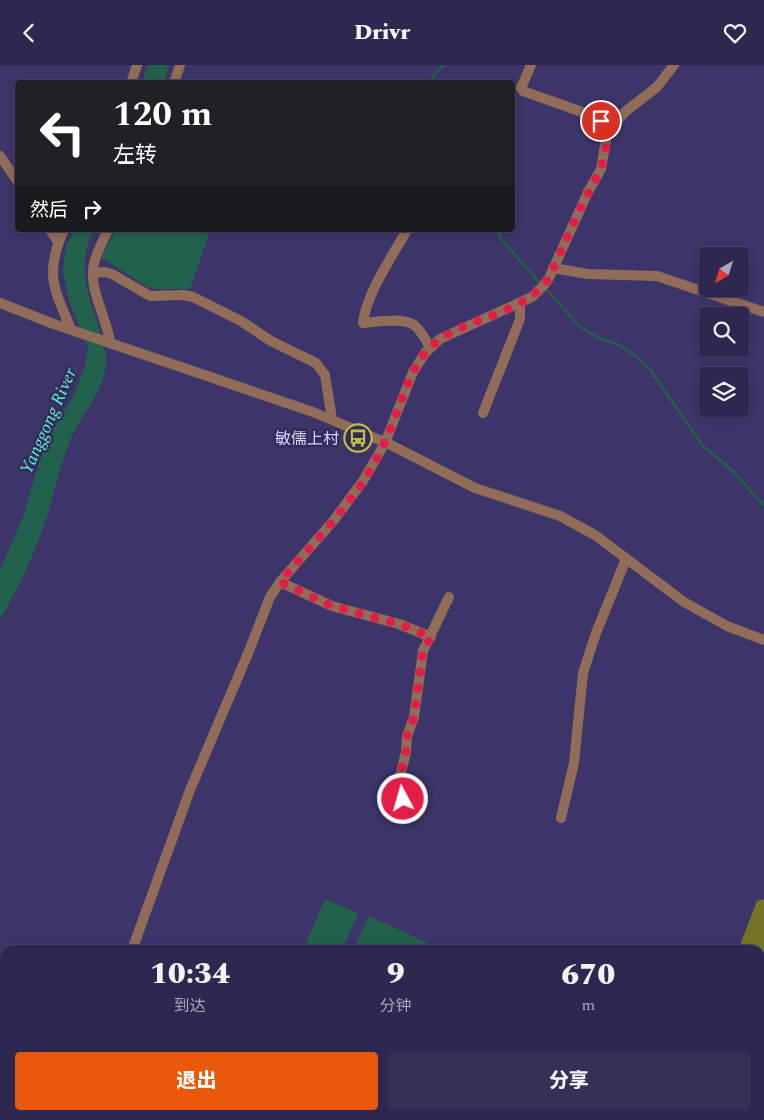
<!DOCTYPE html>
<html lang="zh">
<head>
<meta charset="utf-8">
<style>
  :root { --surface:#2e2850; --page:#363057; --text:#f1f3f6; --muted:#a7a6b7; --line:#494467; --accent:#ea580c }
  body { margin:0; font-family:Spectral,"Noto Sans SC",serif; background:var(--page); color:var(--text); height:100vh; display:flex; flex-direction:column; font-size:19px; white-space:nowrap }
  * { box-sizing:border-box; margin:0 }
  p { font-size:16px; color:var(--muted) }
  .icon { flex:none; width:28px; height:28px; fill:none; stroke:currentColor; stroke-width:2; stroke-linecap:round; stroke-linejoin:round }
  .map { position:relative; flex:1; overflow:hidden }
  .details { position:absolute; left:0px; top:880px; width:765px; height:175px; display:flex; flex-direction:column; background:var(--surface); border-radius:15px 15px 0 0; box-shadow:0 2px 8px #0003,0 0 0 1px var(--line) }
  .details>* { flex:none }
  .guide { position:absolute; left:15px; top:15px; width:500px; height:152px; border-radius:5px; box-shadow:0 2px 8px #0003,0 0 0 1px var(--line); background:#202124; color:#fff; overflow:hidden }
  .needle { width:32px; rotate:219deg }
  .tools { position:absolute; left:699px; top:182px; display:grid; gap:10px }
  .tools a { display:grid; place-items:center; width:50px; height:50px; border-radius:5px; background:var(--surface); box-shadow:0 2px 8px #0003,0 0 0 1px var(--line); font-size:25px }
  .pin { position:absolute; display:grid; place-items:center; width:42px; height:42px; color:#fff; margin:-21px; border:2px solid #fff; border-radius:50%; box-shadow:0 1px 5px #0007 }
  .me { position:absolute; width:55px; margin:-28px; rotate:354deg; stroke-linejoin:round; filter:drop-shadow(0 0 4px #0008) }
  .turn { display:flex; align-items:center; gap:18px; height:105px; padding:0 15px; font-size:22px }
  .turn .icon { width:65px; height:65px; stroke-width:2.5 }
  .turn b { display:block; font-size:35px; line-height:42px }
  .then { display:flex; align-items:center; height:48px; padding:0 15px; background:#0003; gap:10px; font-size:19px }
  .eta { display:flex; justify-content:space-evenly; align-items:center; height:85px; text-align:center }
  .eta b { font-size:30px; font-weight:800; line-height:35px }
  .cta { display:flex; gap:10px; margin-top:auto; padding:10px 15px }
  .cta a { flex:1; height:58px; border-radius:5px; background:var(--accent); color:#fff; font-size:20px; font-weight:800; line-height:58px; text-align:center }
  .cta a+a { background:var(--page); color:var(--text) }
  header { display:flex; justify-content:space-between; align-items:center; height:65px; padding:0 15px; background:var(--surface); font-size:22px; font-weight:800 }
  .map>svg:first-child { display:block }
</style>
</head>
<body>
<header><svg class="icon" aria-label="back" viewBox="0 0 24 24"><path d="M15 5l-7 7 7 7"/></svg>Drivr<svg class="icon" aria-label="heart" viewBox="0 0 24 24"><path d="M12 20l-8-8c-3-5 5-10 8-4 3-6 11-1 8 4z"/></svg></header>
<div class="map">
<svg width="764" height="1055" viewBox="0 0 764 1055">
  <rect width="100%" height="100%" fill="#3d356a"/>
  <!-- forest -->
  <path fill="#757326" d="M764,834V1055H614L616,1050H760V885H738L757,836Z"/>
  <!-- water -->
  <g fill="#22614c">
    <path d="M148,0H169L164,17H142Z"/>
    <path d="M74,165H94C75,202 89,230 100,267C103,278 107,289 106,300C103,329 79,352 69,378C59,403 54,429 46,454C35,488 18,524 0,554V505L23,452L45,378L74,330L85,301L88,282L69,236L63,206L66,181Z"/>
    <path d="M116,165H200L209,169L190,224H156L147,222L101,192Z"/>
    <path d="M327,835L357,847L358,850L341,885H303L324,836Z"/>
    <path d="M369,851L443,885H353Z"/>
  </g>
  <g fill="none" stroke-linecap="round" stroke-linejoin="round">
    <!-- stream -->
    <g stroke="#22614c" stroke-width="2.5">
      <path d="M428,18L443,0"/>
      <path d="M498,165L502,175L540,218"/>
      <path d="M544,222L580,262L597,272L621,281L638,293L648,302L703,381L734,407L764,441"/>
    </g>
    <!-- minor -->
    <g stroke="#916c59" stroke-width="10">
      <path d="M531,0L521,23L523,26L596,52L605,61L606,74"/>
      <path d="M131,18L137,0"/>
      <path d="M174,18L180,0"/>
      <path d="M0,91L18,117"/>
      <path d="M50,165L58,177"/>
      <path d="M64,165C44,208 54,224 71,264"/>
      <path d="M108,165C103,175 97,187 94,198C88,225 107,251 110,278"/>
      <path d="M407,165C393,190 366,229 363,258C376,257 404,252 414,260C421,265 426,275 430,283"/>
      <path d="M553,203L588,209L657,211L764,247"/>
      <path d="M93,208L105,207L112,209L150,231L183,230L193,232L241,256L271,276L316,298L325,310L332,354"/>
      <path d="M0,238L51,258L313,347L389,379L475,423L560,451L595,470L684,537L727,561L764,575"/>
      <path d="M483,348L520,254V238"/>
      <path d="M280,517L332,541L399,559L431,572"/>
      <path d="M406,747L400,721V712L406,687L407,671L414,652L423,586L449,532"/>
      <path d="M561,753L574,698L583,608L596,568L626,494"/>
      <path d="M132,885L190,725L249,586L270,532L280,517L334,455L363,416L385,378L413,307L425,288L440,274L532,232L544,220L549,213L588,127L601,104L606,75L613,60L626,46L657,22L674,0"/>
      <path d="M167,1050L168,1055"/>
      <path d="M45,1055L46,1050"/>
    </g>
  </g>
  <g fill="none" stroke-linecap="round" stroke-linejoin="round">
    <!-- route -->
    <path stroke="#e11d48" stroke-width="9" stroke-dasharray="0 16.2" d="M403,734L400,722V712L406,687L407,670L414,652L423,586L431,572L399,559L332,541L280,517C313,478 351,441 376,395C386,376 394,356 401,336C408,318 414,300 427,286C459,250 521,254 549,213C559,191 569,168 579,146C591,120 618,84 601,56"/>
  </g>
  <!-- icons -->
  <defs>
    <g id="bus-ring" transform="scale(1.4375)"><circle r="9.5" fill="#332b5e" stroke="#c1be40" stroke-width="1.5"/><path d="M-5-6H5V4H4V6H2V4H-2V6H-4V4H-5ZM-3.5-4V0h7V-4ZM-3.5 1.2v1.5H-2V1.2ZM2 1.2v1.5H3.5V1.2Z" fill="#c1be40"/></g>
  </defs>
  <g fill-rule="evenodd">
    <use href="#bus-ring" x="358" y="373"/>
  </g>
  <g text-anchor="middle" stroke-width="5" stroke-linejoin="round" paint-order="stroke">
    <!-- poi labels -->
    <g font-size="16" fill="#d8d6f6" stroke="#332b5e" text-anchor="end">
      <text x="339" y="379">敏儒上村</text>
    </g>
    <!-- water labels -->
    <g font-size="18" font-style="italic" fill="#59f9c6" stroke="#332b5e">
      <text transform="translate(48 356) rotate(-66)" y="6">Yanggong River</text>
    </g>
  </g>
</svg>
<div class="tools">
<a><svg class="needle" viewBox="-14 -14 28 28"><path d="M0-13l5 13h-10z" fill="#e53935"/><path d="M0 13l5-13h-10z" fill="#a7a6b7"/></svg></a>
<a><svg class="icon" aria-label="search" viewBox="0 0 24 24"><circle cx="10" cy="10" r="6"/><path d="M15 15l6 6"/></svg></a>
<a><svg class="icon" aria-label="layers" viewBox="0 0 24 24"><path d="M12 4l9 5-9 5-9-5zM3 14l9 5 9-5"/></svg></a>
</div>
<div class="pin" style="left:601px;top:56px;background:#d93025"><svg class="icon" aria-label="arrive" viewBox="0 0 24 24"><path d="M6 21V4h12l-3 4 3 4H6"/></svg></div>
<svg class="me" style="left:403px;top:734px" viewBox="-20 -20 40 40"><circle r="17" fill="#e11d48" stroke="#fff" stroke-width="3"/><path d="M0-11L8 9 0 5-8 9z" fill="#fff"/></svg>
<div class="guide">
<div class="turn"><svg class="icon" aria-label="left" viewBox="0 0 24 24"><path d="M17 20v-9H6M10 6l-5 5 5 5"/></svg><div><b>120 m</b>左转</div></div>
<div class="then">然后<svg class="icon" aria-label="right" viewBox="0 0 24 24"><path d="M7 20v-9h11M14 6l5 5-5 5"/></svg></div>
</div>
<section class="details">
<div class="eta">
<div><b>10:34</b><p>到达</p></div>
<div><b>9</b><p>分钟</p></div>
<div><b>670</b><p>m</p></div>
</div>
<div class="cta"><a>退出</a><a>分享</a></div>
</section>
</div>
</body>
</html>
